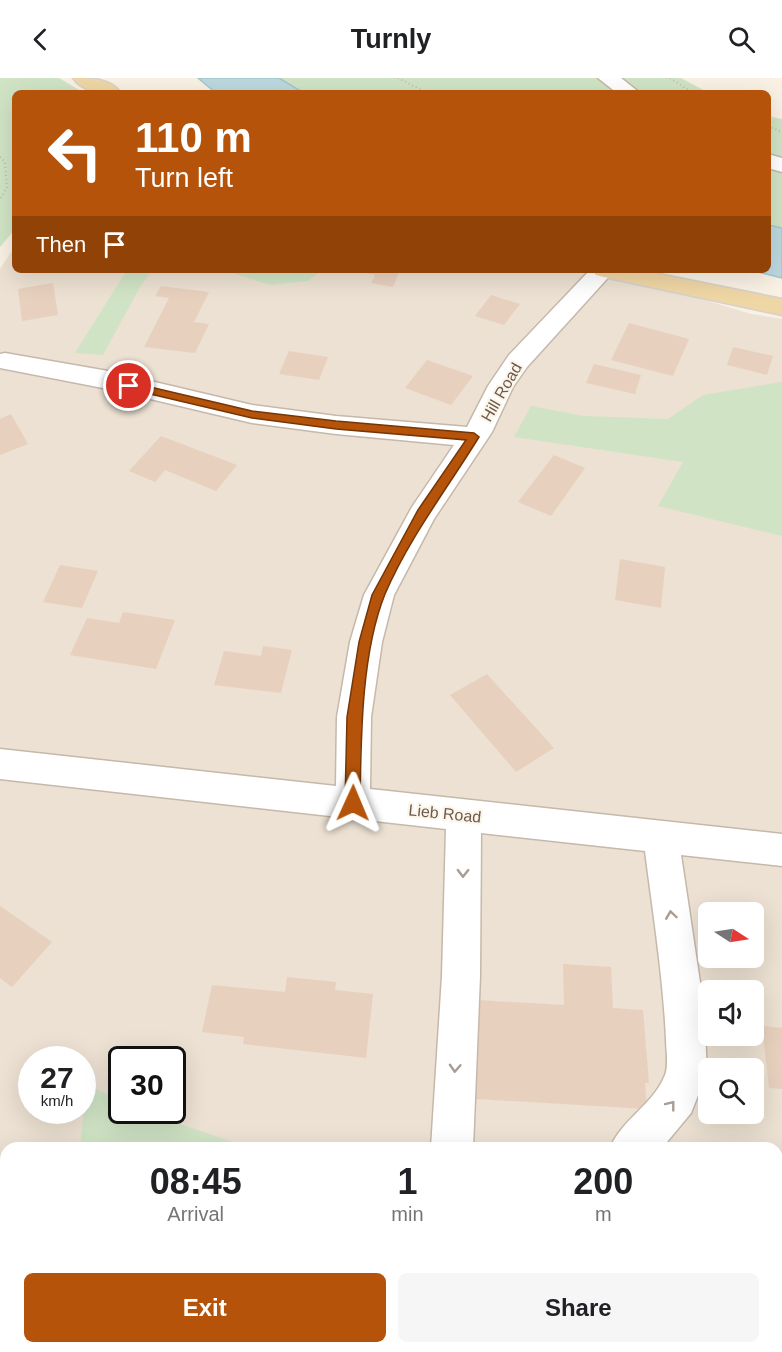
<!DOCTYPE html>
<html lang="en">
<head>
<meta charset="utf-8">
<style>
  :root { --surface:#fff; --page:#f6f6f6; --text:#202124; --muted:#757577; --accent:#b45309 }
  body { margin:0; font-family:Helvetica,sans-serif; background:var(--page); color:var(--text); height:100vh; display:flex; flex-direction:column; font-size:22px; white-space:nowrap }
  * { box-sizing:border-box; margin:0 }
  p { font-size:20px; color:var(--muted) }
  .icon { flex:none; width:33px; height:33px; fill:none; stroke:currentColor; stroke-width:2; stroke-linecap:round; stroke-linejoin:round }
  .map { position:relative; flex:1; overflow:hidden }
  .drawer { position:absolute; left:0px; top:1064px; width:783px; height:212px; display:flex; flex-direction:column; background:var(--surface); border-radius:18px 18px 0 0; box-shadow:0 6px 24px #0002 }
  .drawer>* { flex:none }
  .guide { position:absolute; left:12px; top:12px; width:759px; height:183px; border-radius:9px; box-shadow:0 6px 24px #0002; background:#b45309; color:#fff; overflow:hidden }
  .needle { width:39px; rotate:102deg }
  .controls { position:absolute; left:698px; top:824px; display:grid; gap:12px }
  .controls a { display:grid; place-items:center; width:66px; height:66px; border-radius:9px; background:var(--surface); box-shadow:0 6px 24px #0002; font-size:30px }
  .speed { position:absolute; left:18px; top:968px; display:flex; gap:12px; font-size:30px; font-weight:700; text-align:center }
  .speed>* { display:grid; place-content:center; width:78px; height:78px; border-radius:50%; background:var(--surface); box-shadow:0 6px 24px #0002; line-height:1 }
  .speed small { font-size:15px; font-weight:400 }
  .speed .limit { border:3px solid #111; border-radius:9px; background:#fff; color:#111 }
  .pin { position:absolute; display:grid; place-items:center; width:51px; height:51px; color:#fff; margin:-26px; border:3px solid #fff; border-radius:50%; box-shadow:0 2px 6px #0007 }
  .me { position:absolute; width:66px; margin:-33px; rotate:1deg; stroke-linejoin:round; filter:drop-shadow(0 0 4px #0008) }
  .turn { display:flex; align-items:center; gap:21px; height:126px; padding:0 24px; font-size:27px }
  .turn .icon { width:78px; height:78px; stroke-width:2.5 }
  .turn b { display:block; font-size:42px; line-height:51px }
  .then { display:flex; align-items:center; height:57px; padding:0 24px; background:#0003; gap:12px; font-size:22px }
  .eta { display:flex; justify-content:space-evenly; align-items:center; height:102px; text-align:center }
  .eta b { font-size:36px; font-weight:800; line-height:42px }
  .cta { display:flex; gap:12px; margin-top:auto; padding:12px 24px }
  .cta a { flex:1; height:69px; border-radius:9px; background:var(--accent); color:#fff; font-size:24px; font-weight:800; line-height:69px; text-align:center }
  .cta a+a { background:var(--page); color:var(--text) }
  header { display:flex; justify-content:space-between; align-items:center; height:78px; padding:0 24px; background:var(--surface); font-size:27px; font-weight:800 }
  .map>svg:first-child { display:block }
</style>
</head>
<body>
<header><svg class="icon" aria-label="back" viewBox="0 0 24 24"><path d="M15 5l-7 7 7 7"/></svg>Turnly<svg class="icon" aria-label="search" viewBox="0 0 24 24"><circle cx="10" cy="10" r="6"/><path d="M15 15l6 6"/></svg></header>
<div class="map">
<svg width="782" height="1274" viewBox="0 0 782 1274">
  <rect width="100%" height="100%" fill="#f9f1e4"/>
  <!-- residential -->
  <path fill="#ece1d2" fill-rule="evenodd" d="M15,168V192H606L751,236L782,241V1274H0V191ZM708,834H753V879H708ZM708,912H753V957H708ZM32,981H82V1032H32ZM122,981H172V1032H122ZM708,990H753V1035H708ZM6,1070H777V1269H6Z"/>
  <!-- green -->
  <g fill="#d0e4c5">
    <path d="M0,0H59L84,15H15V151L0,169Z"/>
    <path d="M279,0H681L709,15H304Z"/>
    <path d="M768,38L782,41V150L768,147Z"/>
    <path d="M127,192H152L140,209L103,277L75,275Z"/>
    <path d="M223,192H323L308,203L270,207Z"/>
    <path d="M782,304V458L658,428L683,384L514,359L531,328L584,338L668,341L703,317Z"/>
    <path d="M87,1006L121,1024L122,1032H139L247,1069H80Z"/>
    <path d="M44,1269H265L264,1274H43Z"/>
  </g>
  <!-- water -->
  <g fill="#bcd9df" stroke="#a3c7d0" stroke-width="1.5">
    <path d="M198,0H279L304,15H216Z"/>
    <path d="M768,147L782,150V200L750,192H768Z"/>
  </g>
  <!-- building -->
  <g fill="#e8d0be">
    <path d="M353,192H400L393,209L371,205L375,197Z"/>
    <path d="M53,205L58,237L22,243L18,211Z"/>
    <path d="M161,208L209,214L194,244L209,246L195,275L144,269L169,220L155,218Z"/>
    <path d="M491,217L520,226L504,247L475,238Z"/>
    <path d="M629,245L689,261L673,298L611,282Z"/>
    <path d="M733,269L773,278L767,297L727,287Z"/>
    <path d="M289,273L328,279L319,302L279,296Z"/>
    <path d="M427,282L473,298L451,327L405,310Z"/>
    <path d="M594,286L641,297L635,316L586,305Z"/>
    <path d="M11,336L28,366L0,377V341Z"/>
    <path d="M161,358L237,387L216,413L165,392L155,404L129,393Z"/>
    <path d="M554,377L585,390L551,438L518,424Z"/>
    <path d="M620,481L665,489L661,530L615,522Z"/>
    <path d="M60,487L98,493L82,530L43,524Z"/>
    <path d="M123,534L175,542L156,591L70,577L87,540L119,545Z"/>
    <path d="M263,568L292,572L281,615L214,607L224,573L261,578Z"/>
    <path d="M487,596L554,670L516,694L450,617Z"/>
    <path d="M0,828L52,864L12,909L0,900Z"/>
    <path d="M563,886L611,889L613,930L643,932L649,1005H645L647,1031L476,1021L477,922L564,927Z"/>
    <path d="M287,899L336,904L335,912L373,916L366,980L243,966L244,959L202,954L212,907L285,914Z"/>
    <path d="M762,948L782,950V1011L769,1010Z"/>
    <path d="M284,1269H343L342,1274H283Z"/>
  </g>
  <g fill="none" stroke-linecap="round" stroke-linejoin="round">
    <!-- minor casing -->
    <g stroke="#c6b8aa" stroke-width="3">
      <g id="minor">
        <path d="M598,0H621L640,15H617Z"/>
        <path d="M768,76L782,80V94L768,90Z"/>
        <path d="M590,192H615L527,289L513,309L492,354L434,441L394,517L382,564L371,639L370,711L782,756V788L681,777L704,931L707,995L691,1035L662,1070H610C622,1041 654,1026 665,997C669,987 666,972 666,961C663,898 653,835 645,773L481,755L480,898L473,1070H431L442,898L446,751L0,701V671L336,708L337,639L350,564L364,517L412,429L454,367L336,356L252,345L108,311L0,290V276L5,275L108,293L252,327L336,338L467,349L488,308L509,277Z"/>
        <rect x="495" y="1269" width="46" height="5"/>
        <rect x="610" y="1269" width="46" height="5"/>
      </g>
    </g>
    <!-- major casing -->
    <g stroke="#d6d1cd" stroke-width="3">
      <g id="major">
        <path d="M73,0C90,0 110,0 121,15C104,15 84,16 73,0Z"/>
        <path d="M592,192H639L782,221V237L604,199L596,197Z"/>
      </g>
    </g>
    <!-- path -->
    <g stroke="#cfb6a3" stroke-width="2" stroke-dasharray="1 3" stroke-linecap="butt">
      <path d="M398,0L427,15"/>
      <path d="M670,0L693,15"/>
      <path d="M768,48L782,54"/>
      <path d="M0,79L5,84L7,110L0,121"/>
    </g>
    <!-- minor -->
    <use href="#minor" fill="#fff" fill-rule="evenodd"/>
    <!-- major -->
    <use href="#major" fill="#efd6a5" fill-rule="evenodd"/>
  </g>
  <!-- one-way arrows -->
  <defs><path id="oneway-chevron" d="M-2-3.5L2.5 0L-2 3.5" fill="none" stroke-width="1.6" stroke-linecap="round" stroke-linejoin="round" transform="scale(1.5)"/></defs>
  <g stroke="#a89c94">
    <use href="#oneway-chevron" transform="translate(463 795) rotate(91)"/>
    <use href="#oneway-chevron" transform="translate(671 837) rotate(-98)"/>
    <use href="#oneway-chevron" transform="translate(455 990) rotate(93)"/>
    <use href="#oneway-chevron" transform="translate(671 1027) rotate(-52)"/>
  </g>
  <!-- route -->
  <path fill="#b45309" stroke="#753606" stroke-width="1.5" d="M129,304L252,333L336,343L474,355L479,359C447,411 409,460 385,516C361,576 361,660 360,725L358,729L353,731L348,729L345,725L347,639L359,564L372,517L418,432L466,362L336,351L252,340L125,310L124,308Z"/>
  <g text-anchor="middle" stroke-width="4.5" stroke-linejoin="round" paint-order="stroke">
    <!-- street labels -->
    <g font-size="16" fill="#6e5a4d" stroke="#fcf6ea">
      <text transform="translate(501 314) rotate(-60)" y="6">Hill Road</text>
      <text transform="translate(445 735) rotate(6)" y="6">Lieb Road</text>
    </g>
  </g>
</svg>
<div class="controls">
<a><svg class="needle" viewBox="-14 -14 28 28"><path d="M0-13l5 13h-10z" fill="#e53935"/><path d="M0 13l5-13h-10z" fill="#757577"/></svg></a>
<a><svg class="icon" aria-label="sound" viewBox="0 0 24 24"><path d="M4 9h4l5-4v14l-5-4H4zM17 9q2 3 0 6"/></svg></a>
<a><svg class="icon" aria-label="search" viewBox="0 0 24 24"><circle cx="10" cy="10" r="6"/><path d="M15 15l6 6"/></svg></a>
</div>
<div class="speed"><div>27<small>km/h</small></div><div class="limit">30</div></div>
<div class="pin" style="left:129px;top:308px;background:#d93025"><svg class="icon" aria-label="arrive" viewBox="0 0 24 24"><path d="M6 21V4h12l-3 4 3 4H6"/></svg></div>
<svg class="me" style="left:353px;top:725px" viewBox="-20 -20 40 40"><path d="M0-17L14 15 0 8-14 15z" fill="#b45309" stroke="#fff" stroke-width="4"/></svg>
<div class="guide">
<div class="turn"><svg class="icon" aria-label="left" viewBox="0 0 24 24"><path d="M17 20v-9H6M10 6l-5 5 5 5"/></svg><div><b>110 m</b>Turn left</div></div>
<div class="then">Then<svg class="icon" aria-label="arrive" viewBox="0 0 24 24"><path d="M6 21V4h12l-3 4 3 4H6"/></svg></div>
</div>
<section class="drawer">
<div class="eta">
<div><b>08:45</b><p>Arrival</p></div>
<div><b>1</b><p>min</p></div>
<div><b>200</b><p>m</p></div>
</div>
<div class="cta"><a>Exit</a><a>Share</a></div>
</section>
</div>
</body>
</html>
